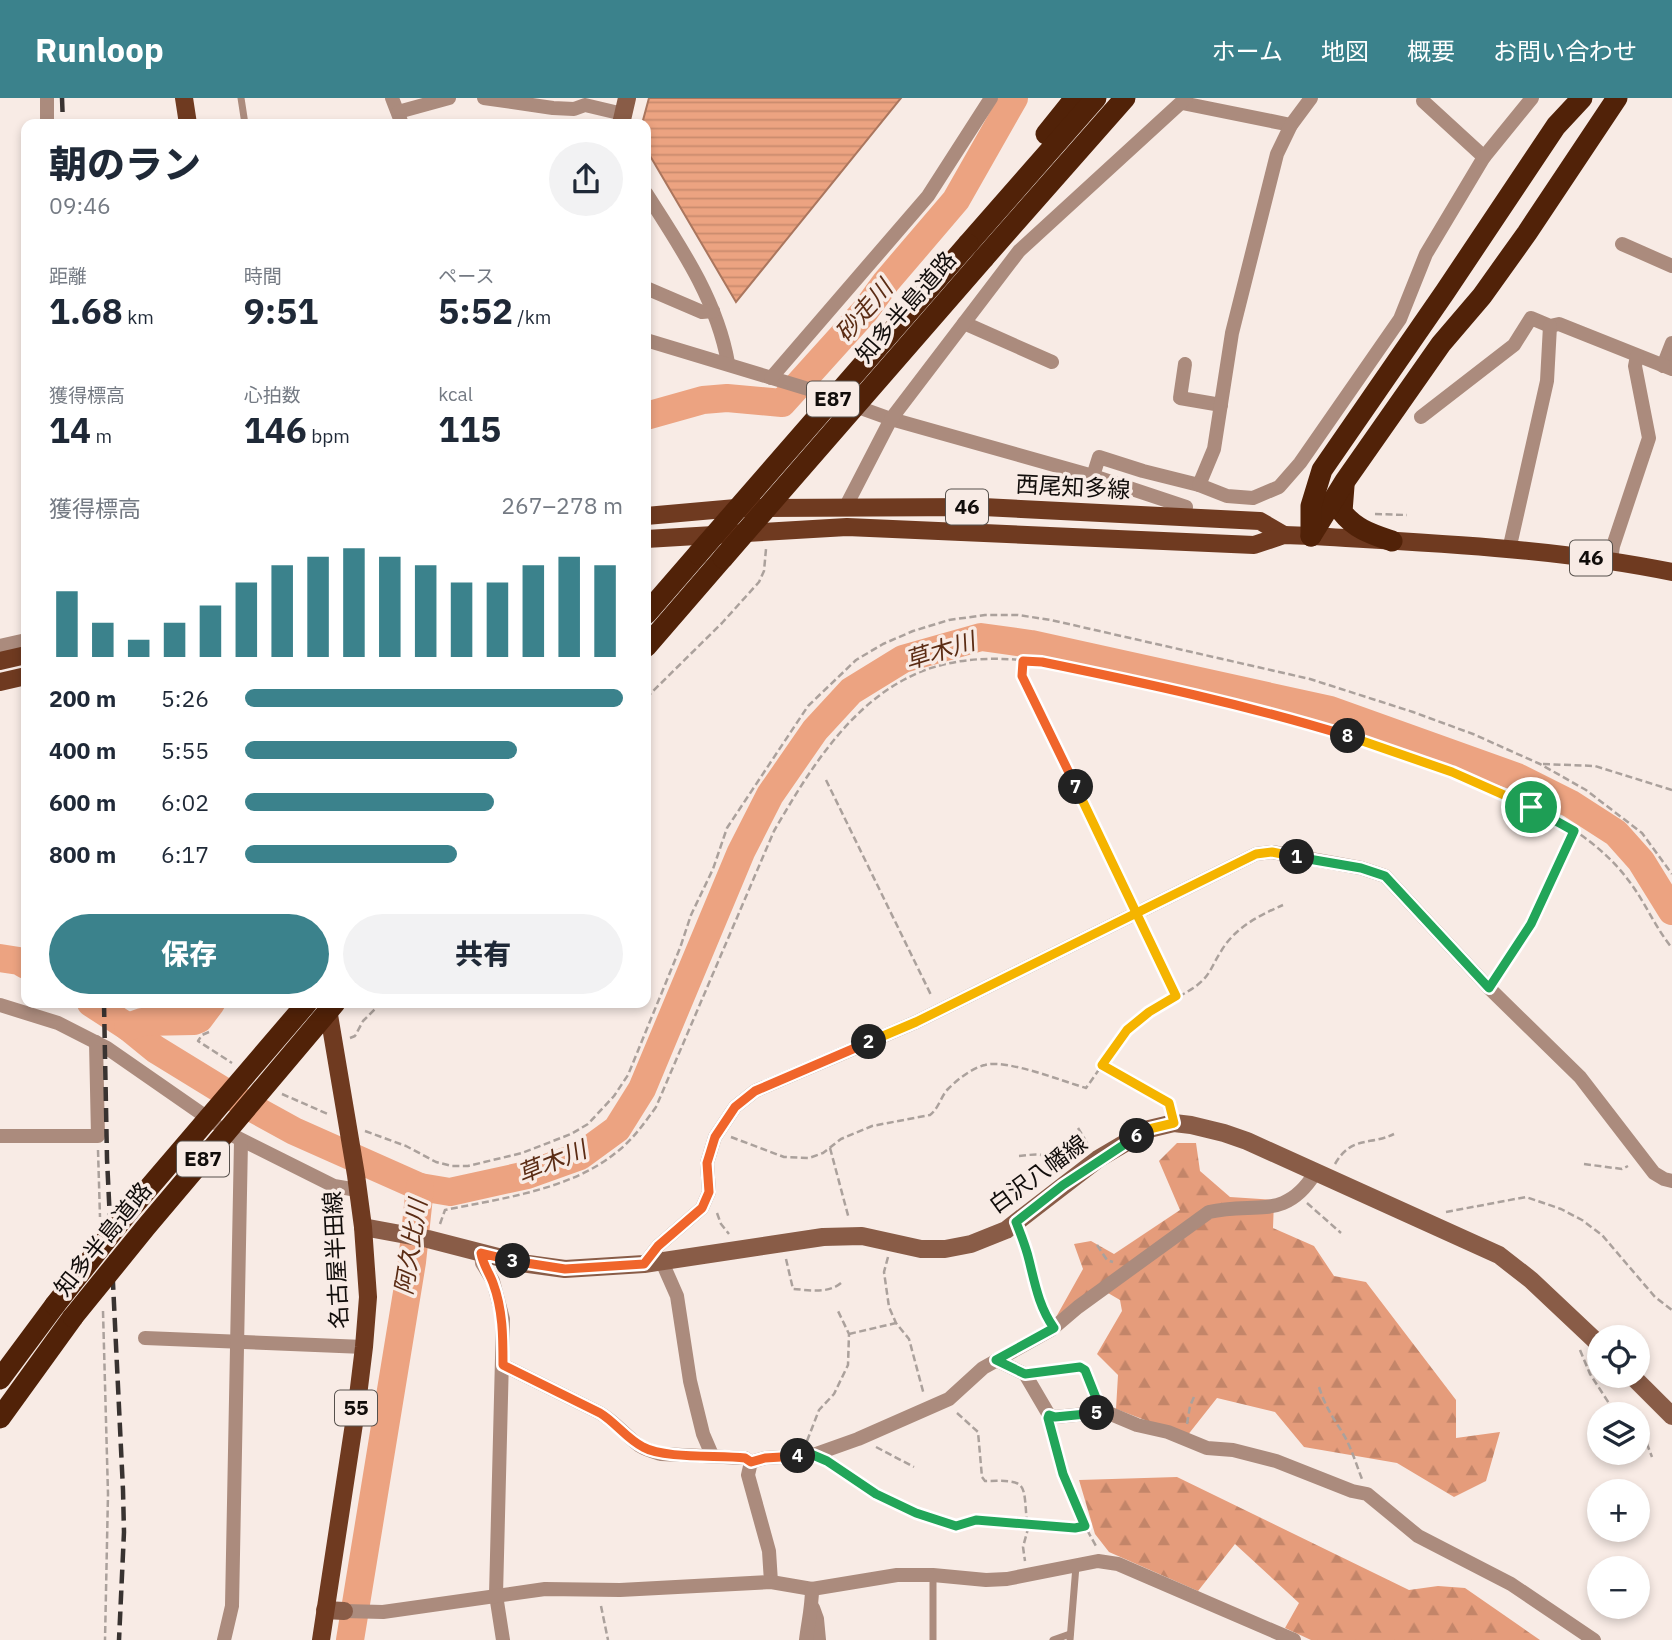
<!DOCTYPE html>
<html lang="ja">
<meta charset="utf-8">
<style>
body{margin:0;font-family:"IBM Plex Sans","Noto Sans JP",sans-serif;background:#f2f2f3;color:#1f2937;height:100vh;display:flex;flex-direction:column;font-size:26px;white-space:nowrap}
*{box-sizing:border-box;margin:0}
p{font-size:23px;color:#747a83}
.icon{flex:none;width:38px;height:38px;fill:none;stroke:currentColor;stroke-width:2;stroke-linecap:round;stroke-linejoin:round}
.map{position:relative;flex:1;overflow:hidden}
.panel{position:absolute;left:21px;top:21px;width:630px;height:889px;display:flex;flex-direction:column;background:#fff;border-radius:14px;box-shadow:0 4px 10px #0003}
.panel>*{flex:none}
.controls{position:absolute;left:1587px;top:1227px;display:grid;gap:14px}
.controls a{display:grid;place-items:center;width:63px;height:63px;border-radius:50%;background:#fff;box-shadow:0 4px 10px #0003;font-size:35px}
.pin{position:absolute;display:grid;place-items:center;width:60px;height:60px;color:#fff;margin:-30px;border:4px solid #fff;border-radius:50%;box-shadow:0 2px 7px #0007}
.km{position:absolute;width:35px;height:35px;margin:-18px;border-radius:50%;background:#222;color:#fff;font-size:19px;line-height:35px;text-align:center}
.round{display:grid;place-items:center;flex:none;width:74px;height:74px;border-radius:37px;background:#f2f2f3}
.head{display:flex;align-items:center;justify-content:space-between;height:119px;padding:0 28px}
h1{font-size:38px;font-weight:800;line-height:52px}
.stats{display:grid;grid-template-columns:repeat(3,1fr);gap:10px;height:119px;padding:7px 28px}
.stats div{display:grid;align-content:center}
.stats b{font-size:35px;font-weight:800}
.stats small{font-size:19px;font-weight:400}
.stats p{font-size:19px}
.chart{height:196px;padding:14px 28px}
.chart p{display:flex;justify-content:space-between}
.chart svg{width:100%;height:126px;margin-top:7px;stroke:#3b828c;stroke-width:6}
.primary-button{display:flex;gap:14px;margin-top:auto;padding:14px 28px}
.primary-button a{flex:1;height:80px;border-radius:42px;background:#3b828c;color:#fff;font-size:28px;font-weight:800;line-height:80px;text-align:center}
.primary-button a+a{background:#f2f2f3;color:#1f2937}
ul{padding:0 28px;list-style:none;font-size:23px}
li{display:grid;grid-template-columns:112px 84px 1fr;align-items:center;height:52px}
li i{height:18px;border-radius:9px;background:#3b828c}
header{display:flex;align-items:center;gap:42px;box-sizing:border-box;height:98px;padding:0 35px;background:#3b828c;color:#fff}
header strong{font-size:33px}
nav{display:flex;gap:38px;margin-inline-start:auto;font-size:24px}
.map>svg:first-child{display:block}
.forest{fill:url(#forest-firs)}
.water{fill:url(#water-rules);stroke:#aa765e;stroke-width:2}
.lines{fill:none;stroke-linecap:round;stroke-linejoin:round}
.river{stroke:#eca381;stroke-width:28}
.path{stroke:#aba19c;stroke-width:2.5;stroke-dasharray:7 3.5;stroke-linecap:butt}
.lane{stroke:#ab8b7d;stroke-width:7}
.street{stroke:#ab8b7d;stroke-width:14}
.secondary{stroke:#895c47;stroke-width:18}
.primary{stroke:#6f3a20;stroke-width:18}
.highway{stroke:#512208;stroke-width:21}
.rail{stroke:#393331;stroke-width:4.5;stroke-dasharray:14 7;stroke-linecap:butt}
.highway-bridge{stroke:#512208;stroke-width:21}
.split-1-casing{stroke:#fff;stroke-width:14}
.split-2-casing{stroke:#fff;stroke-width:14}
.split-3-casing{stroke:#fff;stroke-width:14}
.split-4-casing{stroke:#fff;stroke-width:14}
.split-5-casing{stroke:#fff;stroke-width:14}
.split-6-casing{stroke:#fff;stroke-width:14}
.split-7-casing{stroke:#fff;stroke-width:14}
.split-8-casing{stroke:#fff;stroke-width:14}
.split-9-casing{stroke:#fff;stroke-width:14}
.split-1{stroke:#22a559;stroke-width:9}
.split-2{stroke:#f5b400;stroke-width:9}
.split-3{stroke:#f0652b;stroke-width:9}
.split-4{stroke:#f0652b;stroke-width:9}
.split-5{stroke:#22a559;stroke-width:9}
.split-6{stroke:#22a559;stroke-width:9}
.split-7{stroke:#f5b400;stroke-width:9}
.split-8{stroke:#f0652b;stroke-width:9}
.split-9{stroke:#f5b400;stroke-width:9}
.labels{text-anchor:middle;stroke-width:7;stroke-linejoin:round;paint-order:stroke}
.shield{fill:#f8ebe5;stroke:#56504c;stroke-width:2}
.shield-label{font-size:21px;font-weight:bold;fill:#110d0b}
.street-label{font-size:23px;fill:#110d0b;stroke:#f8ebe5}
.water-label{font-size:24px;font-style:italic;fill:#5b2c14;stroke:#f8ebe5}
</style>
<header>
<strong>Runloop</strong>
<nav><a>ホーム</a><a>地図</a><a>概要</a><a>お問い合わせ</a></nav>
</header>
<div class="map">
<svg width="1672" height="1542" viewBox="0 0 1672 1542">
<defs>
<pattern id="forest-firs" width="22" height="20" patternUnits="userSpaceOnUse" patternTransform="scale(1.75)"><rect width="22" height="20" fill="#e59c7b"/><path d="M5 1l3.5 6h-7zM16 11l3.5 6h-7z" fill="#c38569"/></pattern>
<pattern id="water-rules" width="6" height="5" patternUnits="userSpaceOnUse" patternTransform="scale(1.75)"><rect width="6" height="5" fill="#eca381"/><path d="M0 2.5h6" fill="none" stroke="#c98b6e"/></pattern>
</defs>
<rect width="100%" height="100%" fill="#f8ebe5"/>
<g class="forest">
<path d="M1177,1045H1196L1200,1073L1230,1099L1274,1102L1273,1130L1314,1148L1334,1178L1366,1184L1456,1302V1340L1500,1334L1486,1383L1454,1399L1397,1365L1304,1349L1275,1314L1217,1300L1187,1338L1116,1311L1118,1277L1097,1256L1122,1213L1120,1202L1096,1188L1055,1221L1083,1171L1074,1146L1091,1143L1114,1156L1180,1112L1159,1063Z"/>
<path d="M1177,1379L1409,1492L1438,1488L1465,1490L1540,1542H1311L1285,1530L1299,1505L1235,1446L1198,1493L1109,1454L1095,1436L1079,1382Z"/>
</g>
<path class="water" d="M649,0H901L736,204L646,51V26H642Z"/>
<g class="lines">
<g class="river">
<path d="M646,318L703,302L727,300L782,305L865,213L886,184L956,102L1014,0"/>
<path d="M0,860L19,863L26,867"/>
<path d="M91,905L128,929L155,951L243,1005L294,1033L420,1089L450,1094L527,1077L580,1058L617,1031L642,991L741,754L770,697L815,632L851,593L903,561L981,539L1031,546L1330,612L1517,679L1571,706L1616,735L1641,763L1672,813"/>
<path d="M128,929L142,924L194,923L199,921L211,905"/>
<path d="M350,1542L412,1164L420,1089"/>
</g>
<g class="path">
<path d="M1375,416L1407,417"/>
<path d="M1023,563L1022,578L1130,801"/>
<path d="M646,600L722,525L759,484L764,473L766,451"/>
<path d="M1543,666L1595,668L1672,692"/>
<path d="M826,682L932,899"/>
<path d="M1143,829L1176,898"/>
<path d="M1497,878L1531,826L1574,733"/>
<path d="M209,934L202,937L198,943L232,965"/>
<path d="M350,940L355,938L363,923L381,905"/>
<path d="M1102,967L1154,994L1171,1008"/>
<path d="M282,996L330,1017"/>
<path d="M1078,1030L1089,1048"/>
<path d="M365,1033L406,1048L436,1064L452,1068H468L522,1055L571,1036L588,1026L614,998L628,977L680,850L691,817L713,771L727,730L808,608L856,562L883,546L913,533L949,522L985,517H1018L1051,522L1310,581L1413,614L1473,636L1540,666L1586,692L1642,735L1672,776"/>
<path d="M731,1039L784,1059L809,1060L823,1055L841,1041L872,1028L930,1017C939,1010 941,998 948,991C958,981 972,970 985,967C1007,961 1062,983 1086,990C1105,964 1121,935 1148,916C1165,903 1188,897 1203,882C1211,874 1214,864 1220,855C1234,830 1258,818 1283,807"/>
<path d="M830,1050L849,1121"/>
<path d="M98,1052L100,1119"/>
<path d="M1019,1058C1039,1056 1047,1053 1057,1072"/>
<path d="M1335,1066C1352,1037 1369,1048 1394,1036"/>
<path d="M1584,1066L1622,1071L1628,1068"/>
<path d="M1307,1105L1341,1135"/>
<path d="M1446,1114L1526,1099L1561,1111L1582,1122L1602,1137L1655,1199L1672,1212"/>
<path d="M717,1115L721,1126L729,1136"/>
<path d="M440,1126L445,1112C499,1101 568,1092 613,1057C631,1044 643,1027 656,1009L774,733C811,669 855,597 928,571C952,563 977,560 1002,561C1053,562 1104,577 1153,588C1268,614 1381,643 1489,691C1514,702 1542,712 1566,727C1590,742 1612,760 1629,783C1645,804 1655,829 1672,850"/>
<path d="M1022,1141L1034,1187L1045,1218"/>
<path d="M1097,1147L1107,1162L1113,1164"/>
<path d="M888,1159L884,1174L889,1209L896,1225L909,1241L924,1297"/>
<path d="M786,1161L793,1191C809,1192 828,1196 841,1185"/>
<path d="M103,1213L108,1396L105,1542"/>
<path d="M849,1236L896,1225"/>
<path d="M1580,1252L1590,1276L1616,1316"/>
<path d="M1040,1274L1080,1269L1085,1272L1097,1301"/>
<path d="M1319,1289C1326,1310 1331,1316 1342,1334C1351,1348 1356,1366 1362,1381"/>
<path d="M957,1315L978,1334L982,1379L985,1383C1029,1382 1023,1384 1027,1425L1029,1427L1023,1449L1025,1463"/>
<path d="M1187,1326L1190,1308L1194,1299"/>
<path d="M1051,1334C1057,1348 1059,1362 1064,1377C1071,1402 1083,1425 1096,1448"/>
<path d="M1638,1339L1647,1346L1652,1359"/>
<path d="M807,1343L819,1312L834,1296L848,1267L849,1236L838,1213"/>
<path d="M876,1349L914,1369"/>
<path d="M832,1367L876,1396L916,1415L955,1428L976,1422L1075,1430L1085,1428"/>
<path d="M601,1508L608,1542"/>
</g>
<g class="lane">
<path d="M241,0L245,26"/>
<path d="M933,1542V1477"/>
<path d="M1053,1542L1070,1536"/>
<path d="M1070,1542L1076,1468"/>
</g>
<g class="street">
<path d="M47,0V26"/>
<path d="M392,0L402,26"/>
<path d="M484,0L553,10L574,11L585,7L623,16"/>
<path d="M1423,3L1484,59"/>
<path d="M1182,5L1291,27"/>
<path d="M398,14L449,0"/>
<path d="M646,95C680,148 717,202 728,265"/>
<path d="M1622,146L1672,168"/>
<path d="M646,190L702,214L713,213"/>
<path d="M964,225L1052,264"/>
<path d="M646,242L805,290L891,321L1093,378L1186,409"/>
<path d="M1185,266L1180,300L1221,307"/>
<path d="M1663,268L1672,245"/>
<path d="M771,280L928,98L991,0"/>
<path d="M1421,319L1514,247L1531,220L1550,228L1559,226L1672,271"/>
<path d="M1093,378L1099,359L1143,373L1199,387L1214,351L1232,235L1277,56L1291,27L1311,0"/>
<path d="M1199,387L1227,398L1253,400L1279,389L1300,365L1400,221L1426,156L1484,59L1532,0"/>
<path d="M845,410L891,321L1019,153L1186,0"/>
<path d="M1509,452L1547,283L1550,228"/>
<path d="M1611,462L1613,448L1649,340L1635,268L1637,258"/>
<path d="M0,548L26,542"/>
<path d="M0,907L58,925L107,950L215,1025"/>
<path d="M0,1038H98L96,944"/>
<path d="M234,1038L334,1088L357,1092"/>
<path d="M481,1155L482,1165L493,1183L503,1221L496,1497L503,1542"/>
<path d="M662,1164L677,1198L690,1283L703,1336L712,1357"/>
<path d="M644,1166L658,1148L702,1110L709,1094L707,1065L715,1039L735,1009L755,993L916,924L1256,756L1272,754L1361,770L1385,778L1489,890L1580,979L1654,1075L1664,1081L1672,1083"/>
<path d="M145,1240L364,1249"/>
<path d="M996,1262L1025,1276L1049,1317L1055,1319L1106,1314L1137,1327L1168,1334L1207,1350L1233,1352L1276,1363L1352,1393L1367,1396L1418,1438L1511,1486L1594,1542"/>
<path d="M503,1267L600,1315C615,1324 626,1338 640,1348C646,1352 654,1354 661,1356L745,1360L751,1364"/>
<path d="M771,1484L769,1453L748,1377L751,1364L765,1360L813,1357L858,1341L949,1301L983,1270L1051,1232L1078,1209L1209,1114C1254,1103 1285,1124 1315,1075"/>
<path d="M813,1510L817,1521L819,1542"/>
<path d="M344,1513L383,1514L545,1491L620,1492L771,1484L812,1491L897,1477H933L986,1482L1007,1481L1098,1463L1118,1466L1294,1542"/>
<path d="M224,1542L232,1508L241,1043"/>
<path d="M806,1542C808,1525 812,1509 812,1491"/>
</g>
<g class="secondary">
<path d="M621,26L627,0"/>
<path d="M363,1129L428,1141L521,1165L565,1171L644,1166L823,1139L862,1138L921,1151H945L971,1146L1006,1132L1098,1061L1149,1031L1174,1025L1191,1027L1224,1035L1247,1043L1499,1157L1531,1182L1600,1247"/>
<path d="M1632,1278L1672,1318"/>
<path d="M325,1512L344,1513"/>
</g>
<g class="primary">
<path d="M184,0L188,26"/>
<path d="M646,418L736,410L983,409L1260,423L1284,437"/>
<path d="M646,441L847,429L1254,447L1284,437L1311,438C1432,445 1554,450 1672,474"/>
<path d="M0,563L26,557"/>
<path d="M0,584L26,578"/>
<path d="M321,1542L357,1306L364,1249L368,1199L363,1129L356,1077L327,905"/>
</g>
<g class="highway">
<path d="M1046,36L1075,0"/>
<path d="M968,146L1096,0"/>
<path d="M984,160L1125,0"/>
<path d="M1344,388L1342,414C1355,431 1372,436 1392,443"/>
<path d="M1311,438L1345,383L1441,246L1482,198L1527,135L1617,0"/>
<path d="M1311,438V408L1322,372L1445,194L1556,28L1582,0"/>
<path d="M646,516L698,456"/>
<path d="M646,549L723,460"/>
<path d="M0,1281L55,1207"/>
<path d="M0,1320L73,1219"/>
</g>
<g class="rail">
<path d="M62,0L63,26"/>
<path d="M104,905L107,1061L123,1392L124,1434L119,1542"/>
</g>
<g class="highway-bridge">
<path d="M698,456L968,146"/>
<path d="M723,460L984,160"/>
<path d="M55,1207L129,1113L307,905"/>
<path d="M73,1219L146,1129L335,905"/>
</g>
</g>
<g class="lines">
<defs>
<path id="split-1" d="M1297,759L1361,770L1385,778L1489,890L1531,826L1574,733L1531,709"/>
<path id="split-2" d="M869,944L916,924L1256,756L1272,754L1297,759"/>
<path id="split-3" d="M513,1163L565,1171L644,1166L658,1148L702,1110L709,1094L707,1065L715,1039L735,1009L755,993L869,944"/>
<path id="split-4" d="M513,1163L481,1155C483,1167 489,1174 493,1185C503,1212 503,1239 503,1267L600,1315C615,1324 627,1341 643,1349C664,1361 718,1357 745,1360L751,1364L765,1360L798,1358"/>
<path id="split-5" d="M798,1358L813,1357L827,1363L876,1396L916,1415L956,1428L976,1422L1075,1430L1085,1428L1063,1376L1048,1320L1049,1317L1055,1319L1097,1315"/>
<path id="split-6" d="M1097,1315L1100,1314V1310L1085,1272L1080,1269L1025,1276L996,1262L1054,1230C1039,1209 1035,1186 1029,1162C1026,1149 1021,1137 1016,1124L1063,1087L1137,1038"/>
<path id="split-7" d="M1076,689L1176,898L1149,914L1127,932L1102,967L1169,1005L1174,1025L1149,1031L1137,1038"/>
<path id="split-8" d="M1076,689L1022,578L1023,563L1042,564C1145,585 1247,607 1348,638"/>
<path id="split-9" d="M1348,638L1452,674L1531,709"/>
</defs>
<use href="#split-1" class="split-1-casing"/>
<use href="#split-2" class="split-2-casing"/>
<use href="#split-3" class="split-3-casing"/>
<use href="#split-4" class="split-4-casing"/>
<use href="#split-5" class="split-5-casing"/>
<use href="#split-6" class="split-6-casing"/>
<use href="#split-7" class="split-7-casing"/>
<use href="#split-8" class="split-8-casing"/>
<use href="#split-9" class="split-9-casing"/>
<use href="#split-1" class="split-1"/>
<use href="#split-2" class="split-2"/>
<use href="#split-3" class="split-3"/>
<use href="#split-4" class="split-4"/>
<use href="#split-5" class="split-5"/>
<use href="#split-6" class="split-6"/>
<use href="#split-7" class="split-7"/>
<use href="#split-8" class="split-8"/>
<use href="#split-9" class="split-9"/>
</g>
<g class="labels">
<g class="shield">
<rect x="807" y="283.5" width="52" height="35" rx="5"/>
<rect x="946" y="391.5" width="42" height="35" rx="5"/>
<rect x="1570" y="442.5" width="42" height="35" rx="5"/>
<rect x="177" y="1043.5" width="52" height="35" rx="5"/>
<rect x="335" y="1292.5" width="42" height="35" rx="5"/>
</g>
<g class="shield-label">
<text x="833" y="308">E87</text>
<text x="967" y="416">46</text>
<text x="1591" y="467">46</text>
<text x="203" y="1068">E87</text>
<text x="356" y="1317">55</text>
</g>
<g class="street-label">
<text transform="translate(906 209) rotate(-49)" y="8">知多半島道路</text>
<text transform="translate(1073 389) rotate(3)" y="8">西尾知多線</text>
<text transform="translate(1038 1076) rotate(-36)" y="8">白沢八幡線</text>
<text transform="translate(103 1141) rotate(-51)" y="8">知多半島道路</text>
<text transform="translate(336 1162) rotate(-93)" y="8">名古屋半田線</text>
</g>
<g class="water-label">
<text transform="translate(864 213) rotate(-49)" y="8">砂走川</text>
<text transform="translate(940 553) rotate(-17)" y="8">草木川</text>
<text transform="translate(552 1064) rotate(-22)" y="8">草木川</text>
<text transform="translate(411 1149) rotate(-81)" y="8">阿久比川</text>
</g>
</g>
</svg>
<div class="controls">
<a><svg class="icon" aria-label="locate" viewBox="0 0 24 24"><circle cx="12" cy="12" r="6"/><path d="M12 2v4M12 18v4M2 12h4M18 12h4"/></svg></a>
<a><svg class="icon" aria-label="layers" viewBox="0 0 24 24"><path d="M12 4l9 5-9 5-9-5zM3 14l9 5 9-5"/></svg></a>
<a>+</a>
<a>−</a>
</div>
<div class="pin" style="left:1531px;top:709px;background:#1e9e55"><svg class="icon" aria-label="arrive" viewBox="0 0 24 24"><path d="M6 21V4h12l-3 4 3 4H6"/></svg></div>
<b class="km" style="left:1297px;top:759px">1</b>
<b class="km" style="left:869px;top:944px">2</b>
<b class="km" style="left:513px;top:1163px">3</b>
<b class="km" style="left:798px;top:1358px">4</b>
<b class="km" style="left:1097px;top:1315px">5</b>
<b class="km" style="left:1137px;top:1038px">6</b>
<b class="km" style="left:1076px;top:689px">7</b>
<b class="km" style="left:1348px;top:638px">8</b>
<section class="panel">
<div class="head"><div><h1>朝のラン</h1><p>09:46</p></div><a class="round"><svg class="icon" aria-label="share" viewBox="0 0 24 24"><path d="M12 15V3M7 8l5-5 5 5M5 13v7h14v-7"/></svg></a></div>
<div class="stats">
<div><p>距離</p><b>1.68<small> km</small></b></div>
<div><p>時間</p><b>9:51</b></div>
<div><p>ペース</p><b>5:52<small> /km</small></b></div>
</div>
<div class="stats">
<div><p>獲得標高</p><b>14<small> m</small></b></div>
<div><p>心拍数</p><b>146<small> bpm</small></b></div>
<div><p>kcal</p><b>115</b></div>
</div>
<div class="chart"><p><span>獲得標高</span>267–278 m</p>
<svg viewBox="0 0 160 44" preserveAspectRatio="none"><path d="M5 44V21M15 44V32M25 44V38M35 44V32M45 44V26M55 44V18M65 44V12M75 44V9M85 44V6M95 44V9M105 44V12M115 44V18M125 44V18M135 44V12M145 44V9M155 44V12"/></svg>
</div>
<ul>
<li><b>200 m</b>5:26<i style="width:100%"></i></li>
<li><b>400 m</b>5:55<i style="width:72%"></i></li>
<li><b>600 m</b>6:02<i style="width:66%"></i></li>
<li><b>800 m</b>6:17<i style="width:56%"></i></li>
</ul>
<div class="primary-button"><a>保存</a><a>共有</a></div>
</section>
</div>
